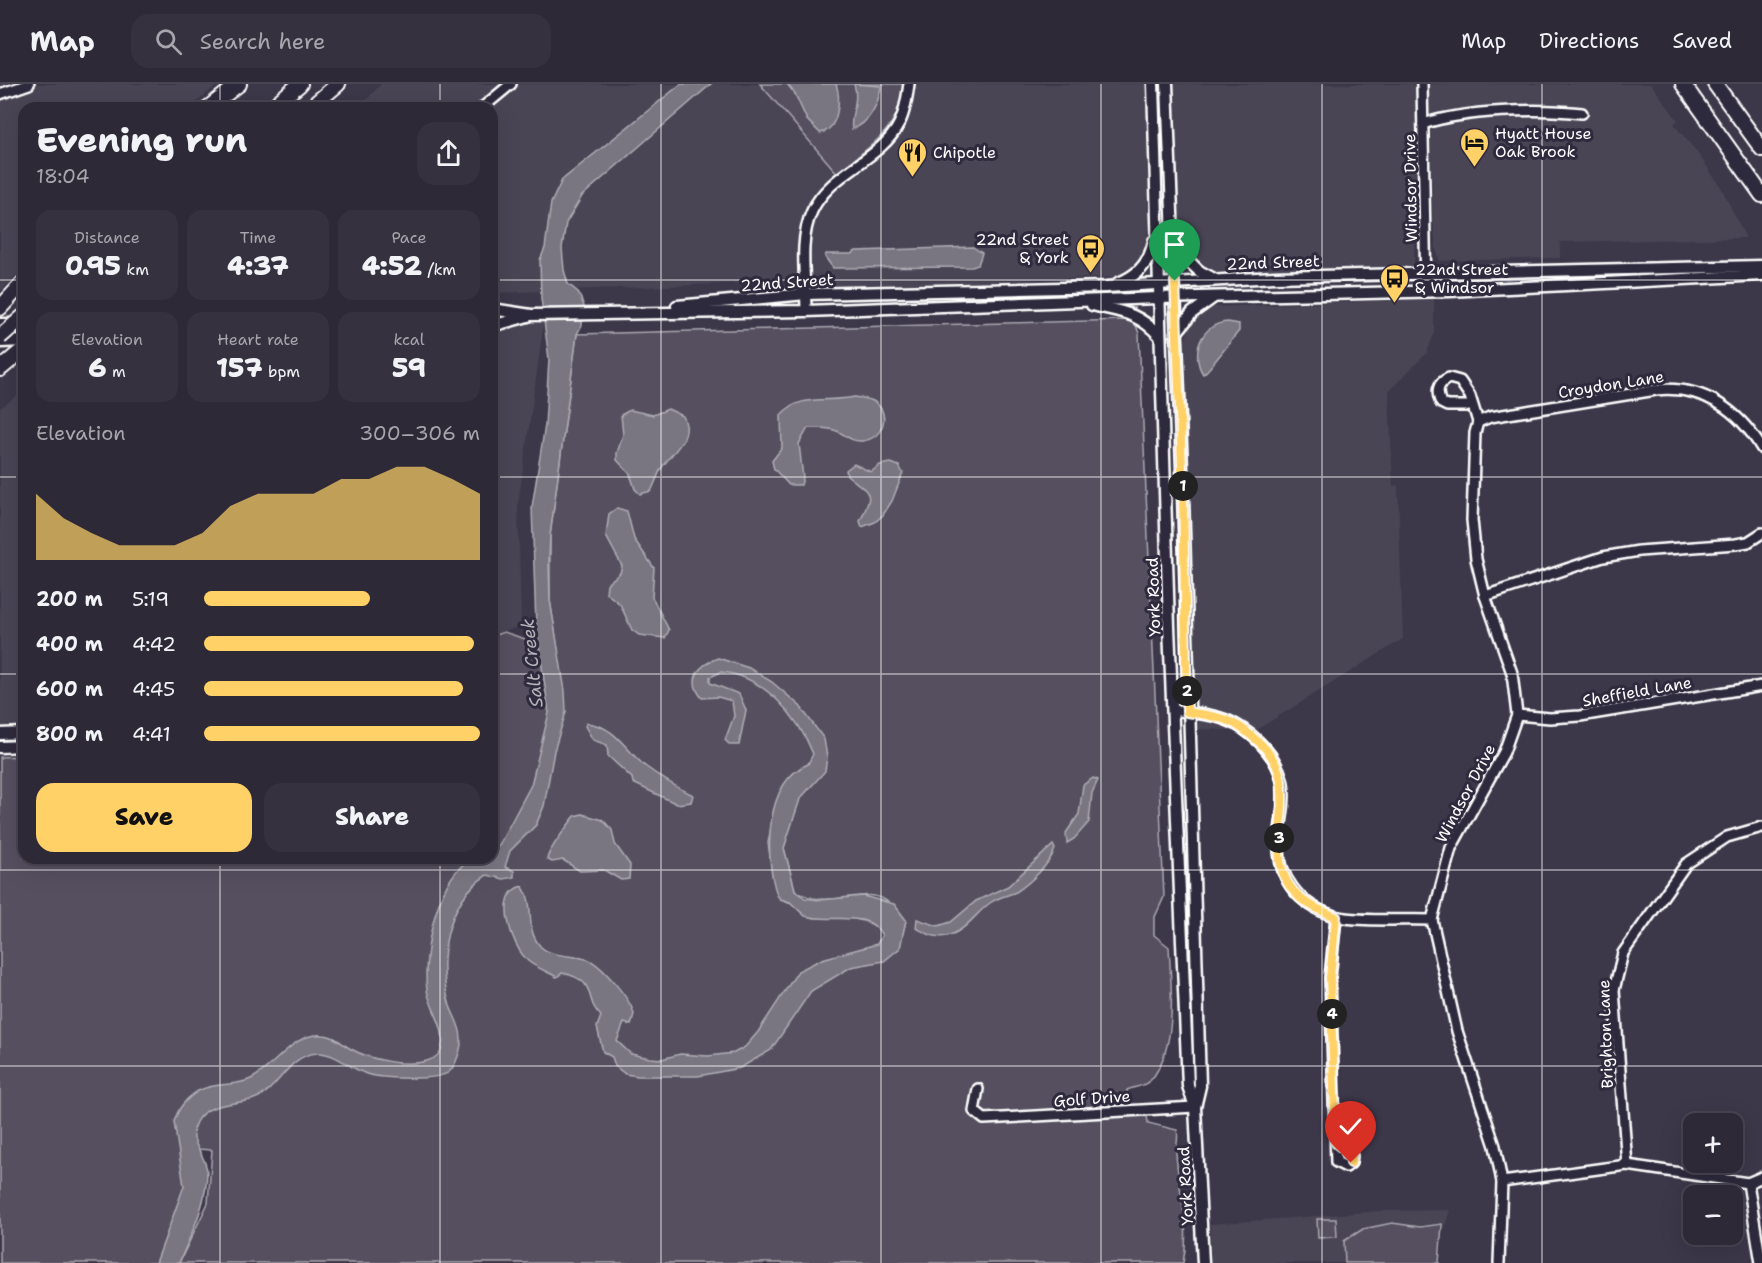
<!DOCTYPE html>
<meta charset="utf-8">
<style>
body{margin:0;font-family:"Shantell Sans",sans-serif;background:#35313f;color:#f1f3f6;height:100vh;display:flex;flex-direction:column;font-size:22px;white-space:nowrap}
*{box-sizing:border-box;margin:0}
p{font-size:20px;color:#a7a6ad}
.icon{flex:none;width:33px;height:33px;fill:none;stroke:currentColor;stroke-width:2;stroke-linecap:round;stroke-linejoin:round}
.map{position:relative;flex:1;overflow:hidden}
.sheet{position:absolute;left:18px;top:18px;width:480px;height:762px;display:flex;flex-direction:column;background:#2d2937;border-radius:18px;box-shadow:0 6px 24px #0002,0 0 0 2px #484552}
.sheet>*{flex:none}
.fabs{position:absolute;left:1683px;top:1029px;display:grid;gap:12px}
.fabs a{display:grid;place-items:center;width:60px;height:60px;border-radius:12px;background:#2d2937;box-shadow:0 6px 24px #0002,0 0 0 2px #484552;font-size:30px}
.pin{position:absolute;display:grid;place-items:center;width:51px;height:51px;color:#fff;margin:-62px -26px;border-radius:50% 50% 50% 0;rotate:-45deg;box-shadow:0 0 6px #0007}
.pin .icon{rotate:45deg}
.km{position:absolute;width:30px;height:30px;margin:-15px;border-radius:50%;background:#222;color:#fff;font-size:16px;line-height:30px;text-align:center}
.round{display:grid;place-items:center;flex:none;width:63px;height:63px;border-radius:18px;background:#35313f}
.headline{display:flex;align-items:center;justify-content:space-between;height:102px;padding:0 18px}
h1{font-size:33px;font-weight:800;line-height:45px}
.metrics{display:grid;grid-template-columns:repeat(3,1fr);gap:9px;height:102px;padding:6px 18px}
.metrics div{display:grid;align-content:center;border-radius:15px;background:#35313f;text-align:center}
.metrics b{font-size:26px;font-weight:800}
.metrics small{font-size:16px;font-weight:400}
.metrics p{font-size:16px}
.chart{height:168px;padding:12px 18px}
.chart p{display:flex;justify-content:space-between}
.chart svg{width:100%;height:108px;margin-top:6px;fill:#ffd166;opacity:.7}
.cta{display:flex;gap:12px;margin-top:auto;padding:12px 18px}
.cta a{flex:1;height:69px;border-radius:18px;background:#ffd166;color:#111;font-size:24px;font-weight:800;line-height:69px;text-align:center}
.cta a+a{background:#35313f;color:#f1f3f6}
ul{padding:0 18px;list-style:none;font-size:20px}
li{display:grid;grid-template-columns:96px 72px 1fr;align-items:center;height:45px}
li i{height:15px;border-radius:8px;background:#ffd166}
header{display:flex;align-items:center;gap:36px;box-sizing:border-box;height:84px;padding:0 30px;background:#2d2937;border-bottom:2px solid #484552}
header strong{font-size:28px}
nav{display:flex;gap:33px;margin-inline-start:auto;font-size:21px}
.search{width:420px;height:54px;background:#35313f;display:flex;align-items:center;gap:15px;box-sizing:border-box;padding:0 21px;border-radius:18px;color:#a7a6ad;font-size:22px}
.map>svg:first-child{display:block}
.built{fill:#494455}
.green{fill:#555060;stroke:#aaa8b0;stroke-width:1.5;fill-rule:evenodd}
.water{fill:#797682;stroke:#afadb4;stroke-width:1.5}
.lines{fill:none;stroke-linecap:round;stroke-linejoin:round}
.minor-casing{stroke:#fff;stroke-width:14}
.major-casing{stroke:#fff;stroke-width:15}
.highway-casing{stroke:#fff;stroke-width:18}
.minor{stroke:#2f2a3d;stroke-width:9}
.major{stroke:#2f2a3d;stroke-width:10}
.highway{stroke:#2f2a3d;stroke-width:14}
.highway-bridge-casing{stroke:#fff;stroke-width:18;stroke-linecap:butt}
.highway-bridge{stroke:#2f2a3d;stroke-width:14}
.route-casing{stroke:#fff;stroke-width:12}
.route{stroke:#ffd166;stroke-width:8}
.grid{fill:none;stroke:#fff;stroke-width:1.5;stroke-opacity:0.55}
.labels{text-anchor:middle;stroke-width:6;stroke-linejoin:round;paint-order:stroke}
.poi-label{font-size:16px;fill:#fff;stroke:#2f2a3d;text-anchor:start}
.street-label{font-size:16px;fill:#fff;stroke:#2f2a3d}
.water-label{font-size:18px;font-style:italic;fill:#b5b4ba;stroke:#2f2a3d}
</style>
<header>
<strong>Map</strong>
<div class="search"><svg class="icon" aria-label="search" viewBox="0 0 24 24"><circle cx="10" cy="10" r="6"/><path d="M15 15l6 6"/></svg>Search here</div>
<nav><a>Map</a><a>Directions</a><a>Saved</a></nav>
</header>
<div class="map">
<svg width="1762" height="1179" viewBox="0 0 1762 1179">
<rect width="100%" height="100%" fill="#3c3749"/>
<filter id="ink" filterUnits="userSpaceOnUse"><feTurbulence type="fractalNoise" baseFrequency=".0167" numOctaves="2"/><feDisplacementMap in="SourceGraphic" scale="12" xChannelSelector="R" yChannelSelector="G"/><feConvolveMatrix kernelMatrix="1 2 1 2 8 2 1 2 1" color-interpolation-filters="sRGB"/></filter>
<g filter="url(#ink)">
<g class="built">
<path d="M0,0H219L189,24H24V184L0,208Z"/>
<path d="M381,0H761L837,89L815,112L805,130L799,159L798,197L492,209V24H359Z"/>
<path d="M913,0H1146L1149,166L1136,187L1119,193L833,203L821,201L811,189L809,166L810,145L819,122L827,109L881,67L909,23Z"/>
<path d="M1172,0H1417L1414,183L1213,188L1200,183L1190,175L1181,159Z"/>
<path d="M1429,0H1651L1678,36L1674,40L1697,68L1721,103L1746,154L1560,158V174L1440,177L1436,166L1433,137Z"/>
<path d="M1434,215V250L1427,269L1389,307L1393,402L1398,401L1403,555L1255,647L1194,645L1186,407L1185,257L1191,236L1208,223Z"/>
<path d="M544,238L518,421L521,542L492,552V241Z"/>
<path d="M24,307V644L0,645V324Z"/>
<path d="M1450,1126L1439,1160V1179H1211L1210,1140L1380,1127Z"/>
</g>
<g class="green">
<path d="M760,0H904C902,44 868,64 837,89Z"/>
<path d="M1128,236L1136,241L1139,250L1164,813L1154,835V851L1169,863C1171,903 1178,957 1154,992C1147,1003 1136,1002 1127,1006L1126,1031L1147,1032L1148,1039L1177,1046C1179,1054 1176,1061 1176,1069C1178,1107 1191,1141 1183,1179H179L208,1119L212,1066L181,1064L189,1104L161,1179H0V673L24,672V774H492V552L504,548L558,566L550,516V452L577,250ZM773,733L791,741L784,764L795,806C826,828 862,802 885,816C893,821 899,830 906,836L901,856L867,838L785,817L773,792L768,759Z"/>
<path d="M1317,1135H1336L1337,1153L1318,1154Z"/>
<path d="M1392,1139L1420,1143L1442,1140L1439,1179H1345L1344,1157L1363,1145Z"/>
</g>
<g class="water">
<path d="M681,0H711L582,112L566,139L562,164L564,186L568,200L578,208L584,222L582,241L577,250L550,452L549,477L550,516L565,607L566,628L554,667L544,722L536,741L510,767L505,783L514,787V793L504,795L487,791C446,817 436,877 450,922C454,933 461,942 461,955C462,963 456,982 449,988C438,997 378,995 364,989C350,984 335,969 319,969C288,969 280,1006 254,1015C236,1021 206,1018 196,1038C186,1057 207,1071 207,1088C207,1120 191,1150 179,1179H156L184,1102L174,1038C178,1024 185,1015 198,1007C213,998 235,1003 251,995C275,983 293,948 323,951C334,951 342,960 351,965C371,976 404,983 427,977C434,975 441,970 442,962C446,942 430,925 427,906C422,871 437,789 474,774C479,773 487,774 492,774V765L499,761L531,701L549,629L536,543L532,423L545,341L549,275L541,214L540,176L545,164L551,119L562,96Z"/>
<path d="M836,0C841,14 839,46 820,49L807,36L795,10L787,0Z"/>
<path d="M854,0L881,2C879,18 870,40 852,45C849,31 860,17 854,0Z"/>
<path d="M973,163L982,169L978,181L972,183L833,184L825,173L826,170H851L856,167Z"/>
<path d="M1228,238L1239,240V247C1232,255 1208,288 1203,290C1190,270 1201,239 1228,238Z"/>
<path d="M854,313C860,314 867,314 873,317C892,328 884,355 862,357C851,358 846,351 837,347C828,343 818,344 808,344L799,360L803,394L801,401H789L774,385L772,377L782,364L781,331C799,309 829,319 854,313Z"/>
<path d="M668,325L683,332C695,354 671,368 661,385C657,392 655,400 651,407L640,410L635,405L630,390L617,376V369L623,351L621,331L630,326L653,331Z"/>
<path d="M891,379L899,382L903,389L892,417L883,431L875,438L862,443L860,437C876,406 869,410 847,391L846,386L854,380L871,388L880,381Z"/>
<path d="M617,424L627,427L634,455L654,484L652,513L669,546L665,554L639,551L632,546L620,520L606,509L607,500L620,489L622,482L606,452L609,430Z"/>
<path d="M718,574L749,584L772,598L800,622L824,655L827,673L825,687L800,715L784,764L795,806L805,814L820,816L863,812L894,820L906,836L900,864L884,877L851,883L811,907L771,966L740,984L698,992H638L625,990L615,982L612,973L603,968L597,943L601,932C582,914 600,897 562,889L557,893C549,888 536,884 528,877C512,863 493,809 522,802C537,822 523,844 541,863C552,873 572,871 586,875C600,878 631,916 634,930L631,941L624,939L617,957L631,970L650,974L662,975L680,970L708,972L734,969L745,963L758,948L798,887L822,875L877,860L882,851C867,824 829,840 805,832L790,818L780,815L777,811C764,773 764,698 808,680L813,670C798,632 764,592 721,588L710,593V599L739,610L746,626L739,661H730L725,656L734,632L732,617L718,613L702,614C687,596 698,581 718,574Z"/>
<path d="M587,639C617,643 624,665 645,682C661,694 676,703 693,711L691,718L677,720L633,699L632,694L608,672L607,661L593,656L585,642Z"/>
<path d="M1093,694L1098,696L1092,709L1089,738L1074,755L1067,759L1066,749L1079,730L1083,701Z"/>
<path d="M582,730L603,736L612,746L615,760L630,781L629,795L621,796L604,786L580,787L563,776L552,778L547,775C548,767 568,741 575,732Z"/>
<path d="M1053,761L1055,765C1050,780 1030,799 1016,808C1007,812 998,813 990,819C976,829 965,848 947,852C935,855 926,849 916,844L917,835L938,842L951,838L976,817L1008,802Z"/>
</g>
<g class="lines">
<defs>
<g id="minor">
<path d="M1422,0L1426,207"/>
<path d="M0,10L29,0"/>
<path d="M482,24L511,0"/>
<path d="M1423,40C1465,26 1538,24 1582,29"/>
<path d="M806,227C806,195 798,157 812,127C830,88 881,76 899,40C905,28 907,14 909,0"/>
<path d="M1473,322H1447L1441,319C1436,308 1437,299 1449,294L1460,297L1470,312L1478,338L1475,349L1472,436L1476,475L1485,512L1512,589L1517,631L1504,668L1451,764L1432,836L1457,947L1495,1062L1502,1098L1499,1179"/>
<path d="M1478,338L1490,333L1656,306C1703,301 1739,326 1762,365"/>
<path d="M1485,512L1603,473L1639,467L1736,460L1748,458L1762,449"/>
<path d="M1173,626C1193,629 1217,630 1235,640C1257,652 1278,674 1283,699C1286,717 1281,736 1279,754C1276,792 1299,822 1335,832C1355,838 1408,835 1432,836"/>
<path d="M1517,631L1550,634L1580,632L1762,602"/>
<path d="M978,1005L974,1027L984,1035L1195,1023"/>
<path d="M1336,1059L1352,1072L1351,1079L1346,1083L1336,1078L1330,894L1336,833"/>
<path d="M1627,1081L1614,906L1623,869L1686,780L1727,753L1762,743"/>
<path d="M1502,1098L1627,1081L1748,1099L1762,1093"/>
<path d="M1748,1099L1761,1179"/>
</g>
<g id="major">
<path d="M1153,0L1169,543L1188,1002L1195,1023L1203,1179"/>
<path d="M1167,0L1183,410L1200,1002L1195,1023"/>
<path d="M1173,162L1199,187L1214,195"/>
<path d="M1118,199C1138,192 1150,178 1154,157"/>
<path d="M1092,221C1122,228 1137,228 1160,252"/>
<path d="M677,222L806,210L1106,203L1274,193L1762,182"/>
<path d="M492,225L531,231L806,227L1158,214L1449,207L1762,191"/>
<path d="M0,240H18"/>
<path d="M492,242L528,232"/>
<path d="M1176,249L1192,229L1214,213"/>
<path d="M0,258L24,257"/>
<path d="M0,650L24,649"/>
<path d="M0,663L24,662"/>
</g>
<g id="highway">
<path d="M1683,0L1762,111"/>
<path d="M1715,0L1762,65"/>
<path d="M208,24L239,0"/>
<path d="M271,24L300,0"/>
<path d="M310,24L338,0"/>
<path d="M0,224L24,198"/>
<path d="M0,285L24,265"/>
</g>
</defs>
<use href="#minor" class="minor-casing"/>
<use href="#major" class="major-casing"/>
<use href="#highway" class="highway-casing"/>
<use href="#minor" class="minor"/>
<use href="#major" class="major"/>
<use href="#highway" class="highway"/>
<defs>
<path id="highway-bridge" d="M0,253L24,232"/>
</defs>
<use href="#highway-bridge" class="highway-bridge-casing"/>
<use href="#highway-bridge" class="highway-bridge"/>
</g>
</g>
<g class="lines" filter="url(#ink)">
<defs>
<path id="route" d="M1175,197L1183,410L1187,628C1199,630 1212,631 1223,635C1236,639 1244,646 1254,654C1316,702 1249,768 1300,814C1310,823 1324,827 1336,833L1330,894L1336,1059L1352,1072L1351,1079"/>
</defs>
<use href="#route" class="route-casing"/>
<use href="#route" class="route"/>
</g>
<path class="grid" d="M220,0V24M440,0V24M661,0V1179M881,0V1179M1101,0V1179M1322,0V1179M1542,0V1179M0,196H24M492,196H1762M0,393H24M492,393H1762M0,590H24M492,590H1762M220,774V1179M440,774V1179M0,786H1762M0,982H1762"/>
<defs>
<symbol id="hotel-pin" viewBox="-11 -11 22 30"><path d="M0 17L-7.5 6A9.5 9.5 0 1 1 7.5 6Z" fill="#ffd166" stroke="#2f2a3d"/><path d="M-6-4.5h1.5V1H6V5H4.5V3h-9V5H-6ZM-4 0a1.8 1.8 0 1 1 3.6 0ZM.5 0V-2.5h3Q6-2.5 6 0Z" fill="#111"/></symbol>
<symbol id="restaurant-pin" viewBox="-11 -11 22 30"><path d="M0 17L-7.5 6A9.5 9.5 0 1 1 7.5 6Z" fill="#ffd166" stroke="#2f2a3d"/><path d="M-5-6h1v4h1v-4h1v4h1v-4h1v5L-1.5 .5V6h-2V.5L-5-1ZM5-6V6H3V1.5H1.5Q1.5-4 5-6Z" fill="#111"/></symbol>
<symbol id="bus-pin" viewBox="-11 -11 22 30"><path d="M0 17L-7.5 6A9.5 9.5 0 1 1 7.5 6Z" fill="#ffd166" stroke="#2f2a3d"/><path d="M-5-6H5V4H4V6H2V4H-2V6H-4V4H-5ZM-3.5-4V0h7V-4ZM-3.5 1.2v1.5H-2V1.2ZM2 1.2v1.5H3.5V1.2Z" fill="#111"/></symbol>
</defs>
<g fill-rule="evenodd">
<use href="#hotel-pin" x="1458" y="42" width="33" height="45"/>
<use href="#restaurant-pin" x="896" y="52" width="33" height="45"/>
<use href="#bus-pin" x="1074" y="148" width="33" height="45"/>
<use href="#bus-pin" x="1378" y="178" width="33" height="45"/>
</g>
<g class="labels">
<g class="poi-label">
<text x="1495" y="55">Hyatt House<tspan x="1495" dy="18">Oak Brook</tspan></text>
<text x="933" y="74">Chipotle</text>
<text x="1069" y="161" text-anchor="end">22nd Street<tspan x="1069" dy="18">&amp; York</tspan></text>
<text x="1415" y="191">22nd Street<tspan x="1415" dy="18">&amp; Windsor</tspan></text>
</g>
<g class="street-label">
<text transform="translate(1410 104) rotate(-91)" y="6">Windsor Drive</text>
<text transform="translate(1273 178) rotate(-2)" y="6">22nd Street</text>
<text transform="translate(787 198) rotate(-4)" y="6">22nd Street</text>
<text transform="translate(1611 300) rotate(-9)" y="6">Croydon Lane</text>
<text transform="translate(1153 513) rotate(-92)" y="6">York Road</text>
<text transform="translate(1637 607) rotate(-10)" y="6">Sheffield Lane</text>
<text transform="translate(1465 709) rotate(-62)" y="6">Windsor Drive</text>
<text transform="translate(1605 950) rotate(-92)" y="6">Brighton Lane</text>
<text transform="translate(1092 1014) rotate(-4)" y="6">Golf Drive</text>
<text transform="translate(1185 1102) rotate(-93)" y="6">York Road</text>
</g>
<g class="water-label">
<text transform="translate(532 579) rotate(-96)" y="6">Salt Creek</text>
</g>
</g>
</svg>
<div class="fabs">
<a>+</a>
<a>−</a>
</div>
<div class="pin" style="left:1175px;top:197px;background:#1e9e55"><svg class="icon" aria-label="arrive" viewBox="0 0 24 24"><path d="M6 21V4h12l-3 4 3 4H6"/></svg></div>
<div class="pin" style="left:1351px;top:1079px;background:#d93025"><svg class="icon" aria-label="check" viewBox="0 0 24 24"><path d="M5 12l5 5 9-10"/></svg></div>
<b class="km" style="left:1183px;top:402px">1</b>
<b class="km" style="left:1187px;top:607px">2</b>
<b class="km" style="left:1279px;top:754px">3</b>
<b class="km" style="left:1332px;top:930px">4</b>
<section class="sheet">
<div class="headline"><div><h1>Evening run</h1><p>18:04</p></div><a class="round"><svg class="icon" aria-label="share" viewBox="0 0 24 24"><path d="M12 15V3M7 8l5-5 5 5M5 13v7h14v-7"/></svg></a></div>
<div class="metrics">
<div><p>Distance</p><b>0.95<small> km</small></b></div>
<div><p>Time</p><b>4:37</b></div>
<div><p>Pace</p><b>4:52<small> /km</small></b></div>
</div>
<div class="metrics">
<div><p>Elevation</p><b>6<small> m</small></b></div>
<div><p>Heart rate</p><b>157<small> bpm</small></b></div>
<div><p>kcal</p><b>59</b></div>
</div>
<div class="chart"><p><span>Elevation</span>300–306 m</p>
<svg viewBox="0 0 160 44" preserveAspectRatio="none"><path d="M0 44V17L10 27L20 33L30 38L40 38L50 38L60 33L70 22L80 17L90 17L100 17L110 11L120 11L130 6L140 6L150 11L160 17V44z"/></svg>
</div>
<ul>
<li><b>200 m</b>5:19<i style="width:60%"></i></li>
<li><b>400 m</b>4:42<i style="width:98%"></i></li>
<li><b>600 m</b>4:45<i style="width:94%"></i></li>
<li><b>800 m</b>4:41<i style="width:100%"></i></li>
</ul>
<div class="cta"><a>Save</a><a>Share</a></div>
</section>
</div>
